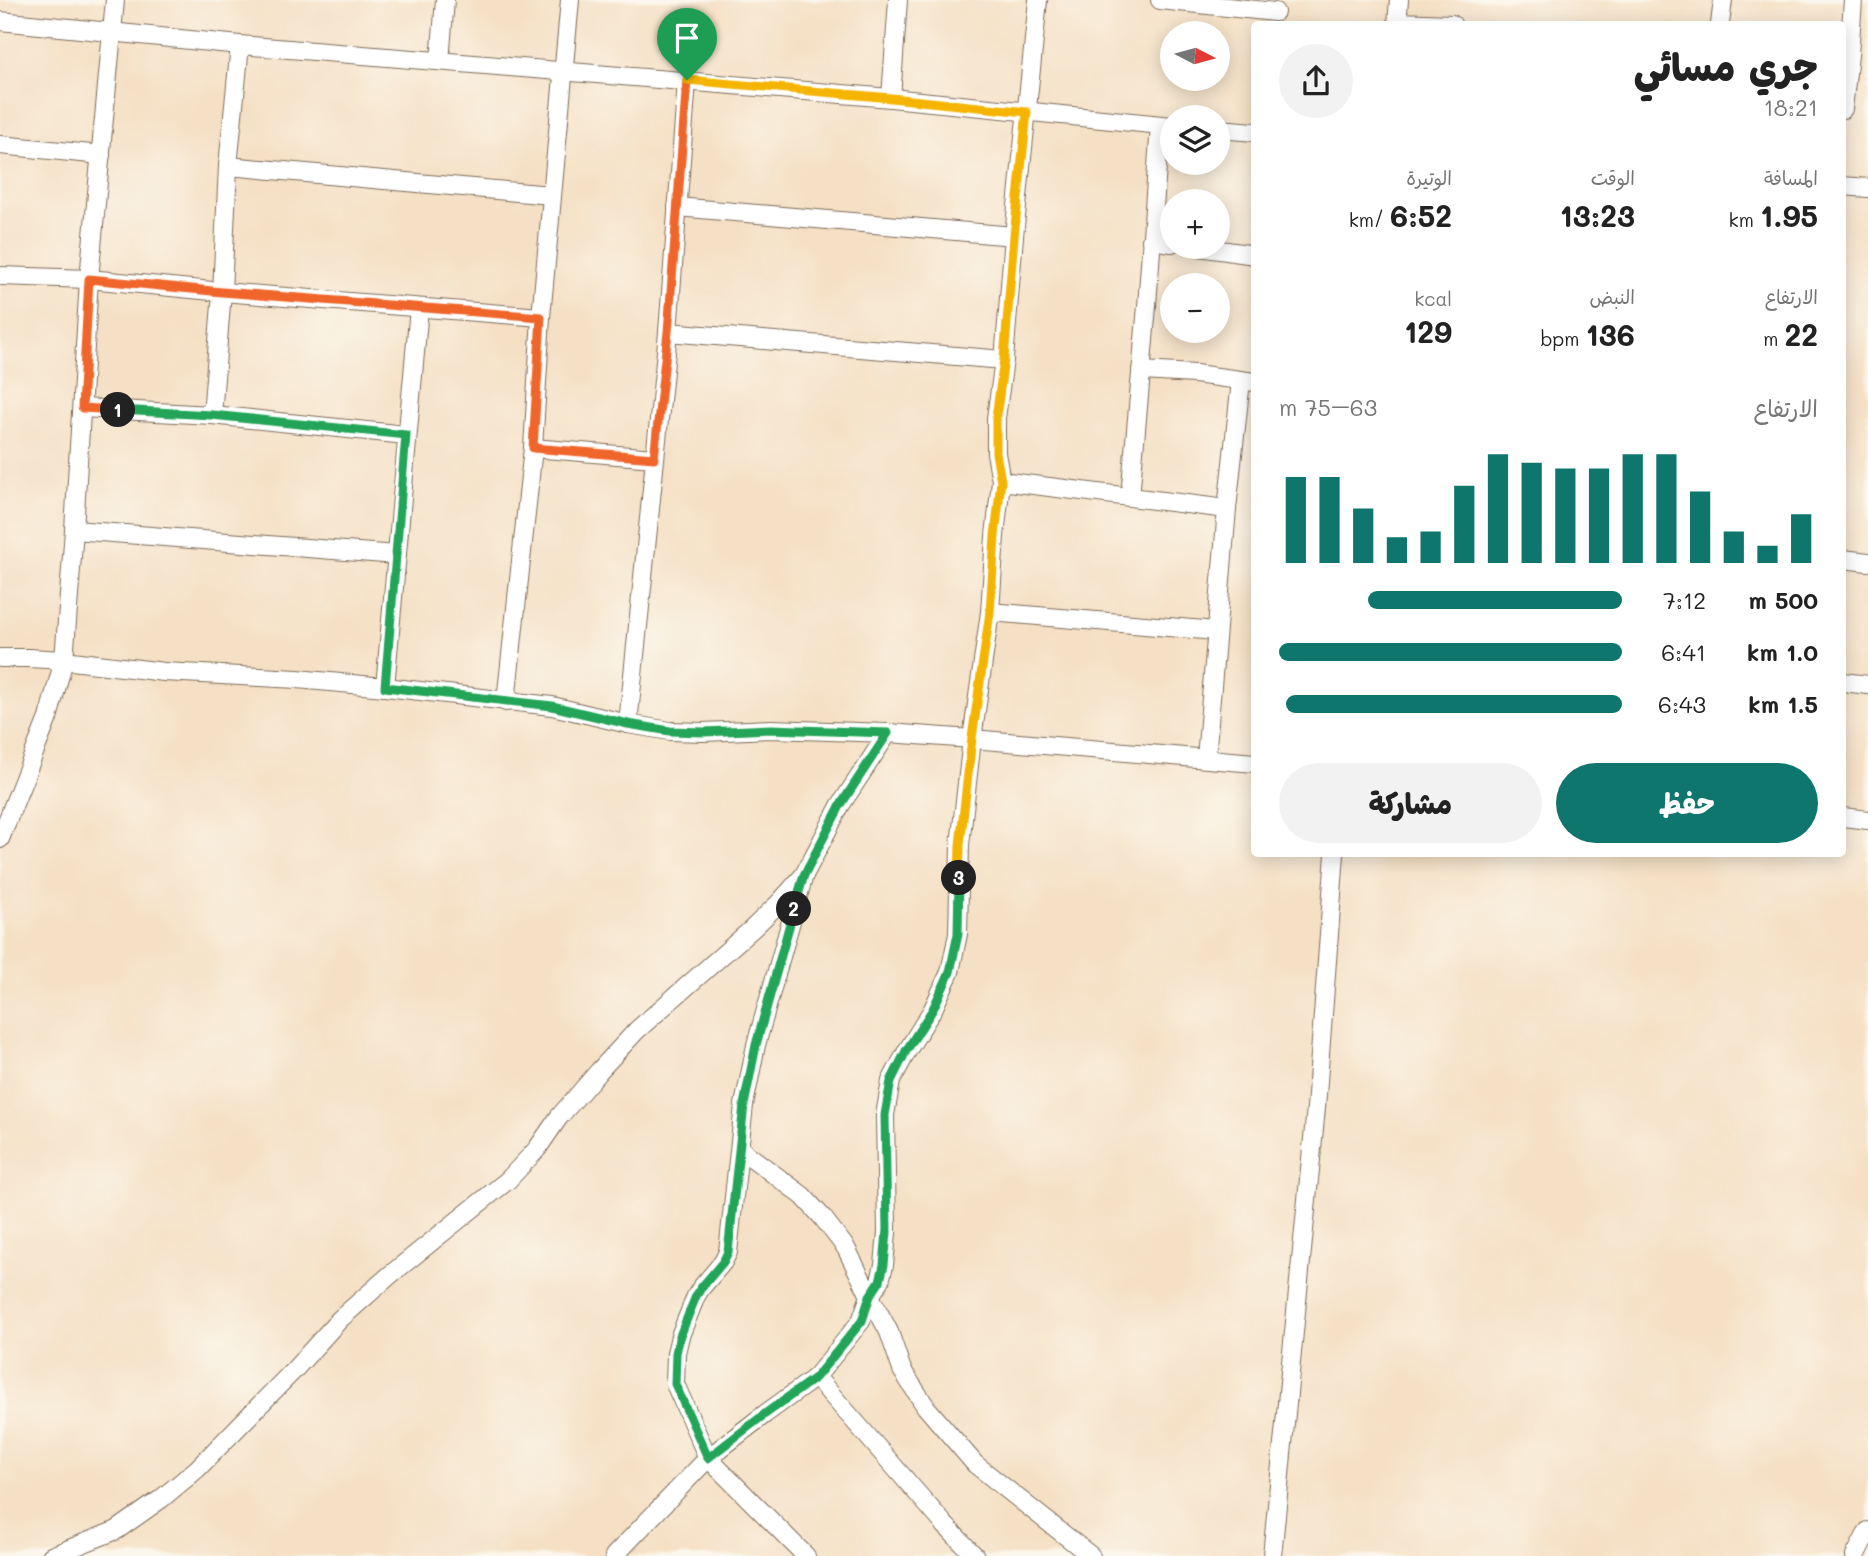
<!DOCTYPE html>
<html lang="ar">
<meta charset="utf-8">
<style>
body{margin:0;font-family:Mali,"Playpen Sans Arabic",sans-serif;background:#f2f2f2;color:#222;direction:rtl;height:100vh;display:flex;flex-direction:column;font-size:26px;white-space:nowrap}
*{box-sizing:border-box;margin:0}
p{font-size:23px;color:#767676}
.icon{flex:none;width:38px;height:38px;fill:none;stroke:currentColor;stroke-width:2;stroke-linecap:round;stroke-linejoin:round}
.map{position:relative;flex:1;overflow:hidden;direction:ltr}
.panel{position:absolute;left:1251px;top:21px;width:595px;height:836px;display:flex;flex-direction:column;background:#fff;border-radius:7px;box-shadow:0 4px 18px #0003;direction:rtl}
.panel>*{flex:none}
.needle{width:46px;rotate:96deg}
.buttons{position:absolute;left:1160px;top:21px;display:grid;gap:14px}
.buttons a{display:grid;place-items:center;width:70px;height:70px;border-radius:50%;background:#fff;box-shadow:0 4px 18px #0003;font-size:35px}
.pin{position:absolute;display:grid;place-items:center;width:60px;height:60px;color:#fff;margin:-72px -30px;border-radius:50% 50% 50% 0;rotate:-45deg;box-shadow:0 0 7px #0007}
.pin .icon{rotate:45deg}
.km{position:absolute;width:35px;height:35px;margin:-18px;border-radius:50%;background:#222;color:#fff;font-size:19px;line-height:35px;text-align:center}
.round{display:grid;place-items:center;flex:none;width:74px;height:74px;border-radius:37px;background:#f2f2f2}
.headline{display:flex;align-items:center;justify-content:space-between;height:119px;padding:0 28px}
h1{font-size:38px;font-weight:800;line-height:52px}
.figures{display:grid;grid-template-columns:repeat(3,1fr);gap:10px;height:119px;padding:7px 28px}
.figures div{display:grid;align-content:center}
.figures b{font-size:30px;font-weight:800}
.figures small{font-size:19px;font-weight:400}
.figures p{font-size:19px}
.chart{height:196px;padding:14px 28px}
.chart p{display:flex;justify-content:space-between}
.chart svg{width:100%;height:126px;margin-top:7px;stroke:#0f766e;stroke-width:6}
.primary-button{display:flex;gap:14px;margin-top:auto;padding:14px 28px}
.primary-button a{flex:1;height:80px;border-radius:42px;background:#0f766e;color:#fff;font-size:28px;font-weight:800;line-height:80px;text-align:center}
.primary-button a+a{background:#f2f2f2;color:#222}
ul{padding:0 28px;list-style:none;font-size:23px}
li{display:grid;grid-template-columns:112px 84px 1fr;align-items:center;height:52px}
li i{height:18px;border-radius:9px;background:#0f766e}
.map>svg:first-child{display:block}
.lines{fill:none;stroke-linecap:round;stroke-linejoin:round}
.minor-casing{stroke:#7c6a58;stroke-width:20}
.minor{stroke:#fff;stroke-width:18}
.split-1-casing{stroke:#fff;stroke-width:14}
.split-2-casing{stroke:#fff;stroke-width:14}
.split-3-casing{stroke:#fff;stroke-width:14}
.split-4-casing{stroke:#fff;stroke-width:14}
.split-1{stroke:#f0652b;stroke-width:9}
.split-2{stroke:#22a559;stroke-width:9}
.split-3{stroke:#22a559;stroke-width:9}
.split-4{stroke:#f5b400;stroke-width:9}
</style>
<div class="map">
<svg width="1868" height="1556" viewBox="0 0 1868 1556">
<rect width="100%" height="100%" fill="#fbf7ec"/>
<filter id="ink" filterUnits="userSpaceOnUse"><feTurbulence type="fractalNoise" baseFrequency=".0143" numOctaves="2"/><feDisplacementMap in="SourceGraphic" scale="14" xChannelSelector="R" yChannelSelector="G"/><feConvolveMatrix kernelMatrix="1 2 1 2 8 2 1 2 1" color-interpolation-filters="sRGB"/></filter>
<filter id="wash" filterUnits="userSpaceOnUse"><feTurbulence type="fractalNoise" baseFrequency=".00686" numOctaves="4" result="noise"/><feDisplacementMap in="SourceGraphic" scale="28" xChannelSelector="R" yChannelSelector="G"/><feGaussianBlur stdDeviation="1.57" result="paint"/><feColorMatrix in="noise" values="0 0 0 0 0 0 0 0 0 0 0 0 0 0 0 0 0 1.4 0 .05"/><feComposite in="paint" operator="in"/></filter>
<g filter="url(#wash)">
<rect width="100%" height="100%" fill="#f5e0c5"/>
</g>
<g filter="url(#ink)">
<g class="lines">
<defs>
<g id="minor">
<path d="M1038,0L1014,236L1004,360L996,418V453L1001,481L995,536L990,612L972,739L960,845L958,934L950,972L933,1009L907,1051L891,1081L885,1115L887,1232L884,1265L880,1281L870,1296L889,1332L902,1370L926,1407L975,1464L1091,1556"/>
<path d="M1160,0L1275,12"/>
<path d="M0,21L240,45L891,98L1172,126"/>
<path d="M1397,22L1452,24"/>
<path d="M1397,24L1399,0"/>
<path d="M1720,24L1723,0"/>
<path d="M440,61L445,0"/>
<path d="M891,98L898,0"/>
<path d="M1843,109L1849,55L1853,0"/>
<path d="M1218,129L1255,132"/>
<path d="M0,145L101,155"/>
<path d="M228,166L551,195"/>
<path d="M1843,186L1868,188"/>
<path d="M677,207L1014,236"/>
<path d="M1151,240L1172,243"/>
<path d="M1199,247L1255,255"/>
<path d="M0,276L89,279L222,292L541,317"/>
<path d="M668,332L1004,360"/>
<path d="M1141,371L1195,374L1255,382"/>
<path d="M82,408L212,415L406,435"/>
<path d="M212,415L222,292L228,166L240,45"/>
<path d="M533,448L654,458"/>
<path d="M1001,481L1227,509"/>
<path d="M1130,497L1147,306L1160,125"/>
<path d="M74,530L397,555"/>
<path d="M1843,559L1868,562"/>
<path d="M990,612L1216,631"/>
<path d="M0,658H28L64,660L164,672L297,679L385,687L552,706L628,724L670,731L703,732L771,729L888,733L972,739L1255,763"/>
<path d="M1843,682L1868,685"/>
<path d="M385,687L419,308"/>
<path d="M506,702L533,448L541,317L570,0"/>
<path d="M628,724L668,332L687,81"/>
<path d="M1206,758L1227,509L1241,381"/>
<path d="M1843,817L1868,820"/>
<path d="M0,839L48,718L64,660L74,530L89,279L115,0"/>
<path d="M740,1149L803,1196L823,1218L846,1248L870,1296L861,1321L816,1377"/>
<path d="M51,1556L117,1530L161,1499L197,1469L294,1370L340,1319L390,1275L508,1180L537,1149L559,1117L599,1071L637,1030L752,929L781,901L804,875"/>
<path d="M614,1556L708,1458L765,1414L816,1377L945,1525L975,1556"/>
<path d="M806,1556L708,1458L675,1384L676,1353L680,1336L696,1296L701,1288L723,1262L728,1252L744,1105L756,1045L804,875L840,806L888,733"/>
<path d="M1272,1556L1316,1108L1335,854"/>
<path d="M1855,1556L1868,1531"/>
</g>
</defs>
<use href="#minor" class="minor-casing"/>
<use href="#minor" class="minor"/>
</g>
</g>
<g class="lines" filter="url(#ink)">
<defs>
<path id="split-1" d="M118,410L82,408L89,279L222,292L541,317L533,448L654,458L668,332L687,80"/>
<path id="split-2" d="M118,410L212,415L406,435L385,687L552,706L628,724L670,731L704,732L771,729L888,733L840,806L804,875L794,909"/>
<path id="split-3" d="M794,909L756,1045L744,1105L728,1252L723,1262L701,1288L696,1296L680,1336L676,1353L675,1384L708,1458L765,1414L816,1377L862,1321L870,1296L880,1281L884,1265L887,1232L885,1115L891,1081L906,1051L933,1009L950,972L958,934L959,878"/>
<path id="split-4" d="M687,80L891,98L1027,112L1014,236L1004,359L996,418V453L1001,481L995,536L990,612L972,738L960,845L959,878"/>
</defs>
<use href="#split-1" class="split-1-casing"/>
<use href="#split-2" class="split-2-casing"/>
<use href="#split-3" class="split-3-casing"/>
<use href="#split-4" class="split-4-casing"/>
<use href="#split-1" class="split-1"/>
<use href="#split-2" class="split-2"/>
<use href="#split-3" class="split-3"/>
<use href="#split-4" class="split-4"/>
</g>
</svg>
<div class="buttons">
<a><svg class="needle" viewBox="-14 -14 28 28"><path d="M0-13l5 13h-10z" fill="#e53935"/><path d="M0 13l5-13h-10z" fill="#767676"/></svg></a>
<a><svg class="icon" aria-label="layers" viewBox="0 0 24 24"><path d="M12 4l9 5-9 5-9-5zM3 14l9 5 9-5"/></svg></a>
<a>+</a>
<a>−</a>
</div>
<div class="pin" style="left:687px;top:80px;background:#1e9e55"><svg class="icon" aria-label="arrive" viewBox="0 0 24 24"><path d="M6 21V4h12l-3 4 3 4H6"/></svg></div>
<b class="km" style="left:118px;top:410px">1</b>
<b class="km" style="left:794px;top:909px">2</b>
<b class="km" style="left:959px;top:878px">3</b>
<section class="panel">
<div class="headline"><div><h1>جري مسائي</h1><p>18:21</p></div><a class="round"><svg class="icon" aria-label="share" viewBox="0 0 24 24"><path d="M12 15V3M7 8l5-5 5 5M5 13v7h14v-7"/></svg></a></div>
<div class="figures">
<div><p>المسافة</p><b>1.95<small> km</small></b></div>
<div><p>الوقت</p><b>13:23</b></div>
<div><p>الوتيرة</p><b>6:52<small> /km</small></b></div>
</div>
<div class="figures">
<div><p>الارتفاع</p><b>22<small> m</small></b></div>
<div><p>النبض</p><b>136<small> bpm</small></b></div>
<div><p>kcal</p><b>129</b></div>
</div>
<div class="chart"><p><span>الارتفاع</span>63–75 m</p>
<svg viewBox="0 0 160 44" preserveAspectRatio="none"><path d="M5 44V14M15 44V14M25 44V25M35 44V35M45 44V33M55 44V17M65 44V6M75 44V9M85 44V11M95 44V11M105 44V6M115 44V6M125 44V19M135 44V33M145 44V38M155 44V27"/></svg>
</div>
<ul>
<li><b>500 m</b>7:12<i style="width:74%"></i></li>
<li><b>1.0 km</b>6:41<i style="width:100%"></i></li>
<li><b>1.5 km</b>6:43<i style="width:98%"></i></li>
</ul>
<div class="primary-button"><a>حفظ</a><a>مشاركة</a></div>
</section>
</div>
